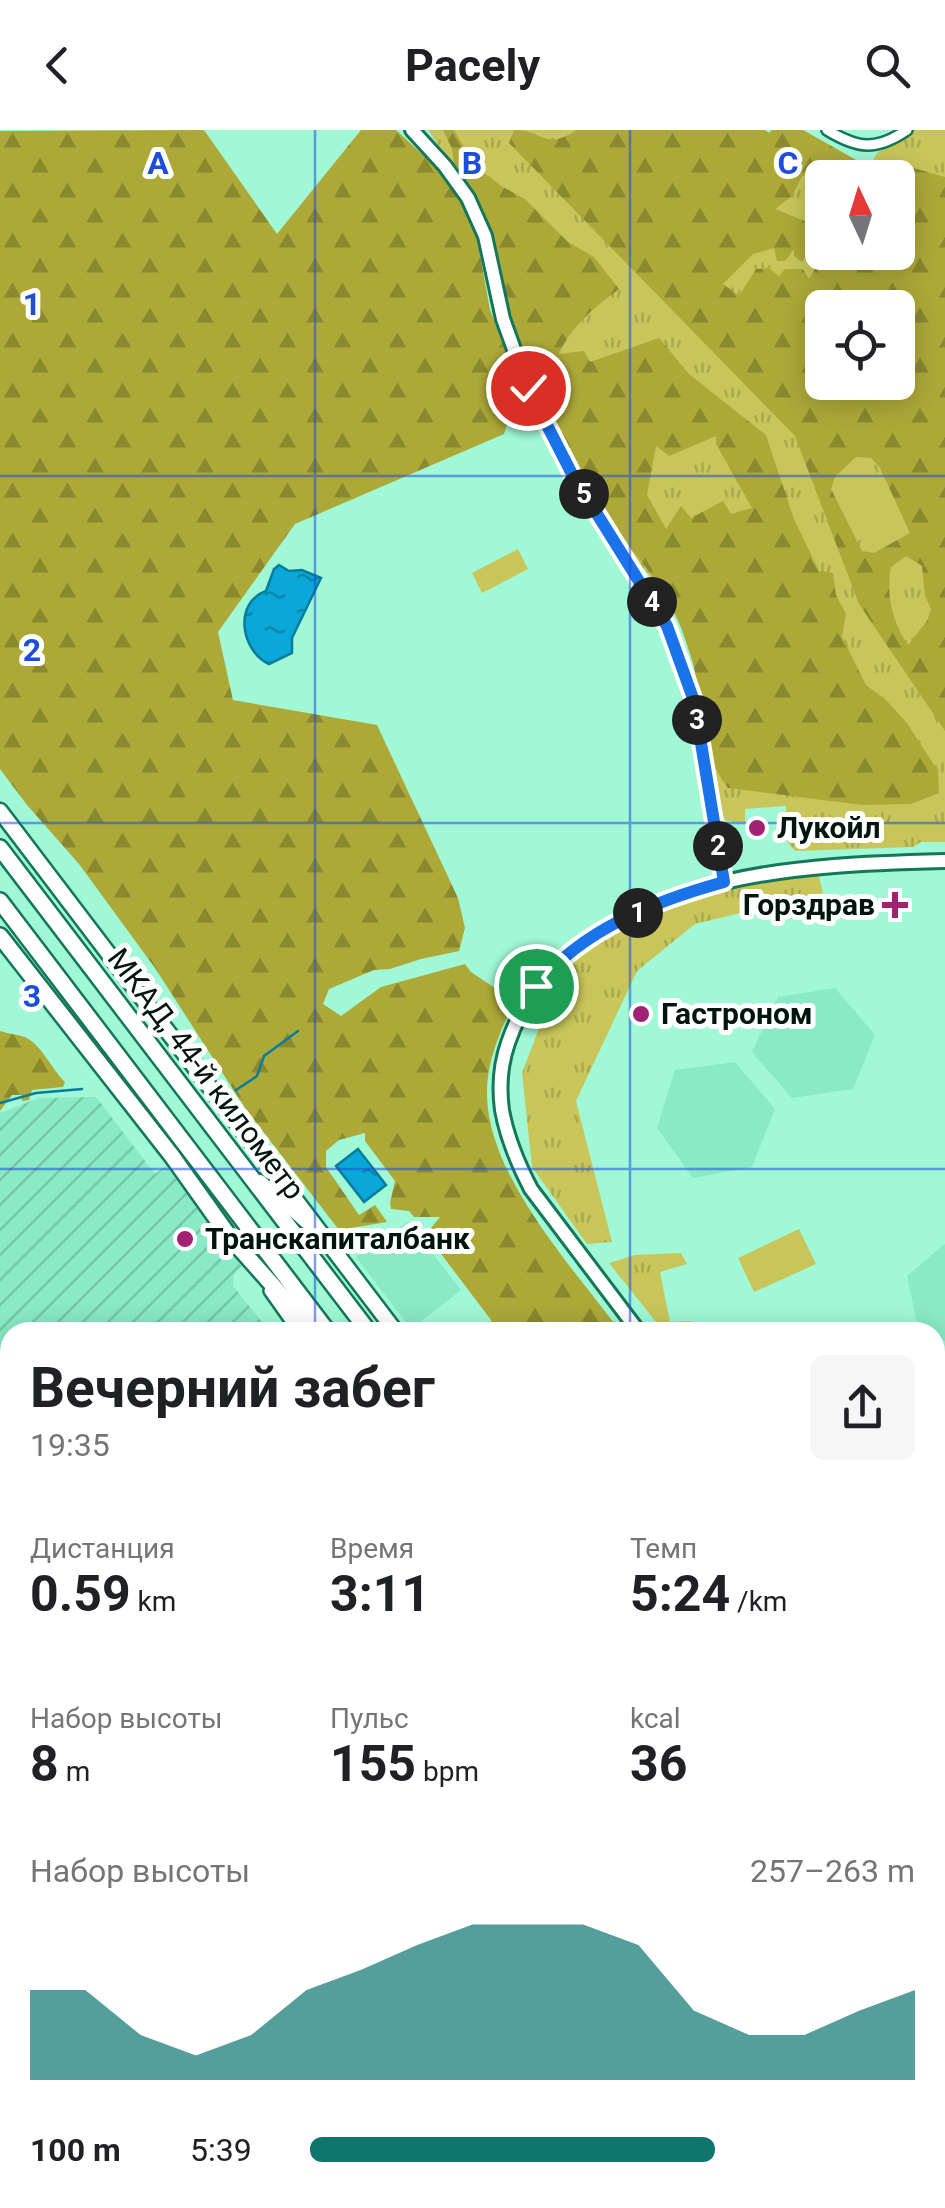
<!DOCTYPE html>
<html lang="ru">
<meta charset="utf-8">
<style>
body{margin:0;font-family:Roboto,sans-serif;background:#f6f6f6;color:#202124;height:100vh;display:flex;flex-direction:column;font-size:38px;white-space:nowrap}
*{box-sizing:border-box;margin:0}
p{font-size:32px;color:#757577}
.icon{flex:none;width:55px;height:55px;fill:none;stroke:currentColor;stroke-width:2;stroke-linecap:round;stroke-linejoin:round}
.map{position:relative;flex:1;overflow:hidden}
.panel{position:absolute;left:0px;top:1192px;width:945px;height:888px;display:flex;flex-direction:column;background:#fff;border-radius:30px 30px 0 0;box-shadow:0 5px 25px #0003}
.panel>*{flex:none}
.needle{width:65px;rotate:356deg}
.fabs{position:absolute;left:805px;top:30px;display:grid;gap:20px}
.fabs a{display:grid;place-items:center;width:110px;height:110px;border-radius:15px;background:#fff;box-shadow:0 5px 25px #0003;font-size:50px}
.pin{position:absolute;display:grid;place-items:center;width:85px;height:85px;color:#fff;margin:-42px;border:5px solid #fff;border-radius:50%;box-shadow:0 2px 10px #0007}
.km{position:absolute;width:50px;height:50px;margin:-25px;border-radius:50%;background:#222;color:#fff;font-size:28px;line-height:50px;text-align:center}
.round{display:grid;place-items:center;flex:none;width:105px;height:105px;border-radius:15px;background:#f6f6f6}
.overview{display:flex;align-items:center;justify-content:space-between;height:170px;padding:0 30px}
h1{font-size:55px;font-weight:700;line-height:75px}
.stats{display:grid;grid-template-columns:repeat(3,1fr);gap:15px;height:170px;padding:10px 30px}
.stats div{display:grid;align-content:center}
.stats b{font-size:50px;font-weight:700}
.stats small{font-size:28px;font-weight:400}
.stats p{font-size:28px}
.chart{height:280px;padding:20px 30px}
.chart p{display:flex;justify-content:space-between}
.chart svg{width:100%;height:180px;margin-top:10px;fill:#0f766e;opacity:.7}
ul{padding:0 30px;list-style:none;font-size:32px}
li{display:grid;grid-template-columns:160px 120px 1fr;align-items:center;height:75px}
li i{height:25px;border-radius:12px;background:#0f766e}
header{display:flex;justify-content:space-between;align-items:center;height:130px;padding:0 30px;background:#fff;font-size:45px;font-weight:700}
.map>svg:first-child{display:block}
.built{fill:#8ae9c6}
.industrial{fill:url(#industrial-furrows)}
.grass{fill:url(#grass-tufts);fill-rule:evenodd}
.forest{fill:url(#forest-firs);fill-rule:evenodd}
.garden{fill:#c8c65a}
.water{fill:url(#water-ripples);stroke:#077c9b;stroke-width:2.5}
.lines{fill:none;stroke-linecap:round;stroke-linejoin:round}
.stream{stroke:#077c9b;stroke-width:2.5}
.street-casing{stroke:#14775a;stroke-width:14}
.secondary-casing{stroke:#14775a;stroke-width:18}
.primary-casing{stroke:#14775a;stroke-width:19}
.highway-casing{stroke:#14775a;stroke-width:20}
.street{stroke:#fff;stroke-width:9}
.secondary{stroke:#fff;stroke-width:12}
.primary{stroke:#fff;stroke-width:14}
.highway{stroke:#fff;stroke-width:15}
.route-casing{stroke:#fff;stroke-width:20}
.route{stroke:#1a73e8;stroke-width:12}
.grid{fill:none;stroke:#1d4ed8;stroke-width:2.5;stroke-opacity:0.55}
.poi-dot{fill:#a22172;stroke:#fff;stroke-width:4}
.labels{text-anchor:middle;stroke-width:10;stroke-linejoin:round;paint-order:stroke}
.poi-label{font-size:30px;font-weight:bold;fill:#00160d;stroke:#fff;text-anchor:start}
.street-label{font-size:30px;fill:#00160d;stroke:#fff}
.grid-label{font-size:32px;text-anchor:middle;font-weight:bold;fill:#1d4ed8;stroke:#fff;stroke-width:10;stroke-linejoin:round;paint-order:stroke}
</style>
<header><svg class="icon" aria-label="back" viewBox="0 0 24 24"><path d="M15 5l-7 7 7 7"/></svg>Pacely<svg class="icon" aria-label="search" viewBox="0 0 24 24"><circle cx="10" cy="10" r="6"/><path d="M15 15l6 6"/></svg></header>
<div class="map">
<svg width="945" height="2078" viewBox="0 0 945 2078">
<defs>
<pattern id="industrial-furrows" width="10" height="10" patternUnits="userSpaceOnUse" patternTransform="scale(2.5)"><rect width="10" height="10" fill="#8ae9c6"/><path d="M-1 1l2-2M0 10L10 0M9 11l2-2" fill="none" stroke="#75c7a9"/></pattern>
<pattern id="grass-tufts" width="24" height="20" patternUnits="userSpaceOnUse" patternTransform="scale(2.5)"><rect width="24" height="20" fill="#c8c65a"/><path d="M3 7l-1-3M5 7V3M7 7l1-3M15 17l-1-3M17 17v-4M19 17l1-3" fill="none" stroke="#aaa94d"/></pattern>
<pattern id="forest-firs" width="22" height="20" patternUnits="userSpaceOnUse" patternTransform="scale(2.5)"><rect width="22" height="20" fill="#aca939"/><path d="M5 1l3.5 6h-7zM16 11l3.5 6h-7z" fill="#8a892e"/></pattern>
<pattern id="water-ripples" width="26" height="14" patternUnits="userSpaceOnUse" patternTransform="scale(2.5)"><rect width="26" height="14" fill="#0aa8d8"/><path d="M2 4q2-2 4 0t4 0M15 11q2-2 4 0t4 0" fill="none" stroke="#0888ae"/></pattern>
</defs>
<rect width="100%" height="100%" fill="#a0f8d6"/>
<g class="built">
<path d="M835,858L875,905L853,959L792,968L752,922L778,867Z"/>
<path d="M735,932L775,979L752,1037L693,1048L657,998L675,940Z"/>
<path d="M408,1092L461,1160L411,1199L356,1127Z"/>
<path d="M945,1114V1211L935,1208V1202H919L907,1146Z"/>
<path d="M10,1213V1376L0,1345V1217Z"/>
<path d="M749,2070H912L898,2078H749Z"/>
</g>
<g class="industrial">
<path d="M96,967L155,1044L166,1036L242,1137L234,1144L233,1156L270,1202H67L58,1193L36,1202H10V1213L0,1217V983L39,968Z"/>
<path d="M935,1750L945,1762V1875L935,1862Z"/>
</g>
<g class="grass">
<path d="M428,0H765L769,3L772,0H803L869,37L878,22L895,14L915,0H945V712H921L913,717L795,721L786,710V676L745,679V692C725,692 724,693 716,674L694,537L681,496L662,462L606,390L582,354L553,286L560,278L549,254L535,244L455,39ZM822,48H898V122H822ZM822,178H898V252H822Z"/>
<path d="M818,743L823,763L695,794L637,841L576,971L612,1112L587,1114L532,1037L522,943L562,838L626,795L696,765Z"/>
<path d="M681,1123L687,1134L660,1142L670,1192L691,1191L695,1202H664L609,1133L635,1125Z"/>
</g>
<g class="forest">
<path d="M204,0L277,104L361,0H396L436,37L465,75L477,108L490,180L519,255L504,304L295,394L218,502L233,570L377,595L458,768L465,798L459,821L421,829L390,839L374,840L329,859L323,874L341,886L381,857L465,834L471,842L514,871C501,901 486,931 487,966C489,1048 574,1139 621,1202H492L491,1190L426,1104L440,1087H414L409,1081L391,1079L390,1073L395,1051L365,1011V1003L339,1010L326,1021V1037L359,1085L375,1075L387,1092L339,1100L245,978L155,838L79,734L27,675L0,639V1Z"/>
<path d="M443,0H454L474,35L503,57L525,69L568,112L594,127L619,159C595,177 571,196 559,224L584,221L590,232L659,208L689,244L766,305L794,389L819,441L833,443L836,465L846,484L842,507L866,555L885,569L907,593L938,641L939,663L911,674L862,675L728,658C699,622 704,576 693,533C686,509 677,484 663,462C640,425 607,395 584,357C571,335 563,310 553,286L560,278L549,254L535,244L526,234L506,186L500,159L455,39L452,19ZM716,306V314L752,378L731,384L723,371L691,388L681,376L666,399L647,365L656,316L669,326Z"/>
<path d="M514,0C543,0 546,21 576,0H765L769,3L772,0H803L870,38L910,37L945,47V601L859,474L795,306L509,13ZM815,42L825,47L898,48V93L904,99L902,112L898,117V122L893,123L884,132L880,123H835L821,129L809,149L803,139H785L779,146L769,138L756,139L739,166L723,154L753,124L774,118L777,131H785L794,119V126L802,132L820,107L817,96L775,79L792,66L802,46ZM822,178H898V252H822ZM856,327L871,328L880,338L910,403L874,423L862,421L831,359L835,347ZM906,426L922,436L925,466L931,479L927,491L908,515C892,491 886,466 891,437Z"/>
<path d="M0,901C8,904 17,904 25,907C42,915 52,940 65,952L63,957L32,960L29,970L22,971L21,965H12L0,981Z"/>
</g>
<g class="garden">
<path d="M872,345L899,396L868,412L842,361Z"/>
<path d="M518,419L528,439L482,463L472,443Z"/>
<path d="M799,1099L816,1134L754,1162L738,1128Z"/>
</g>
<g class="water">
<path d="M279,435L289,441L302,440L321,448L292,508V523L269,534C241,521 233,473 266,461L274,439Z"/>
<path d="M358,1019L386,1055L364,1072L336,1036Z"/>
</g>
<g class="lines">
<g class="stream">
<path d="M236,960L257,946L264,926L298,901"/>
<path d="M0,973L36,963L82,959"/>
</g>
<defs>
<g id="street">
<path d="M827,0C858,19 876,21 907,0"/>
<path d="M269,1161L298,1202"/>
</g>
<g id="secondary">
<path d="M412,0L445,36L468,68L485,106L503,189L528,258L572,344L667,495L693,571L724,752"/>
<path d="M260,1051L308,1094"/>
<path d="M639,1202L531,1059C518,1034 507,1008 502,980C499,958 501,933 508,913C534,837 588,802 660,774C681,766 702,757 725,752C797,735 872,733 945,731"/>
<path d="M935,1491L945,1487"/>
</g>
<path id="primary" d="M0,681L396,1202"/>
<g id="highway">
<path d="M0,718L369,1202"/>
<path d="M0,771L328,1202"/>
<path d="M0,806L172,1026L229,1106L314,1202"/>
<path d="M935,1940L945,1953"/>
<path d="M935,1992L945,2005"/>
</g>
</defs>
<use href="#street" class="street-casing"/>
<use href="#secondary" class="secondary-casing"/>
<use href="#primary" class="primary-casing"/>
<use href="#highway" class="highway-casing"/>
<use href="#street" class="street"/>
<use href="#secondary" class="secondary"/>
<use href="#primary" class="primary"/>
<use href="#highway" class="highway"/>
</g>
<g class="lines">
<defs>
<path id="route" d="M528,258L572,344L667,496L694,571L724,752C655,771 583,799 536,856"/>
</defs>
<use href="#route" class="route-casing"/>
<use href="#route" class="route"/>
</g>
<path class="grid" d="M315,0V1202M630,0V1202M0,346H945M0,693H945M0,1039H945M0,1385H10M935,1385H945M0,1732H10M935,1732H945M315,2070V2078M630,2070V2078"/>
<g class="poi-dot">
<circle cx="757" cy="698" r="10"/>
<path d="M890 760h10v10h10v10h-10v10h-10v-10h-10v-10h10z"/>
<circle cx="641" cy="884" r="10"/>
<circle cx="185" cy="1109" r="10"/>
</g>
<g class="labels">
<g class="poi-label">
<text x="777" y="708">Лукойл</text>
<text x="875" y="785" text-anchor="end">Горздрав</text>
<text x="661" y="894">Гастроном</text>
<text x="205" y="1119">Транскапиталбанк</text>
</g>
<g class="street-label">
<text transform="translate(206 944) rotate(53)" y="10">МКАД, 44-й километр</text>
</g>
</g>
<g class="grid-label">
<text x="158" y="44">A</text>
<text x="472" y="44">B</text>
<text x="788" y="44">C</text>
<text x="32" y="185">1</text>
<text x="32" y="531">2</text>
<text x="32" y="877">3</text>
</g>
</svg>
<div class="fabs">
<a><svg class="needle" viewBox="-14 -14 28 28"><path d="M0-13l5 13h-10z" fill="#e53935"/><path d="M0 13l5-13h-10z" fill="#757577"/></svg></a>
<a><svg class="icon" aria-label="locate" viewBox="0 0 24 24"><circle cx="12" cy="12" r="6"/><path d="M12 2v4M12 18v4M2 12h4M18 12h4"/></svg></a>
</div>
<div class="pin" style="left:536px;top:856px;background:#1e9e55"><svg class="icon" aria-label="arrive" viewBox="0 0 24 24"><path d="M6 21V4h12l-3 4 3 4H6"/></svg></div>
<div class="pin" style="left:528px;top:258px;background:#d93025"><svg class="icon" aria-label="check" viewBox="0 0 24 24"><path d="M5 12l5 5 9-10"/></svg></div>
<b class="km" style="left:638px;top:783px">1</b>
<b class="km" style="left:718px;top:716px">2</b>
<b class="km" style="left:697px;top:590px">3</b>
<b class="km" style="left:652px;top:472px">4</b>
<b class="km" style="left:584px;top:364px">5</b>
<section class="panel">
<div class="overview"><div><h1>Вечерний забег</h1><p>19:35</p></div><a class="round"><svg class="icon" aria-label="share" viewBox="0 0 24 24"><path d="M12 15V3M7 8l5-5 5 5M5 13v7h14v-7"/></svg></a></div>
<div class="stats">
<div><p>Дистанция</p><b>0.59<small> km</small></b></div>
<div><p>Время</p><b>3:11</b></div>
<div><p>Темп</p><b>5:24<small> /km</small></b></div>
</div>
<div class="stats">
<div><p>Набор высоты</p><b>8<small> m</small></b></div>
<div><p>Пульс</p><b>155<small> bpm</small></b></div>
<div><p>kcal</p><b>36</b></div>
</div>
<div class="chart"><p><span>Набор высоты</span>257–263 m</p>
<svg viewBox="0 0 160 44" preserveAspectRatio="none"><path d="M0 44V22L10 22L20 33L30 38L40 33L50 22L60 17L70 11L80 6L90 6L100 6L110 11L120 27L130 33L140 33L150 27L160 22V44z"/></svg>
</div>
<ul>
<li><b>100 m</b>5:39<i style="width:67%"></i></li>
</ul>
</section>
</div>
